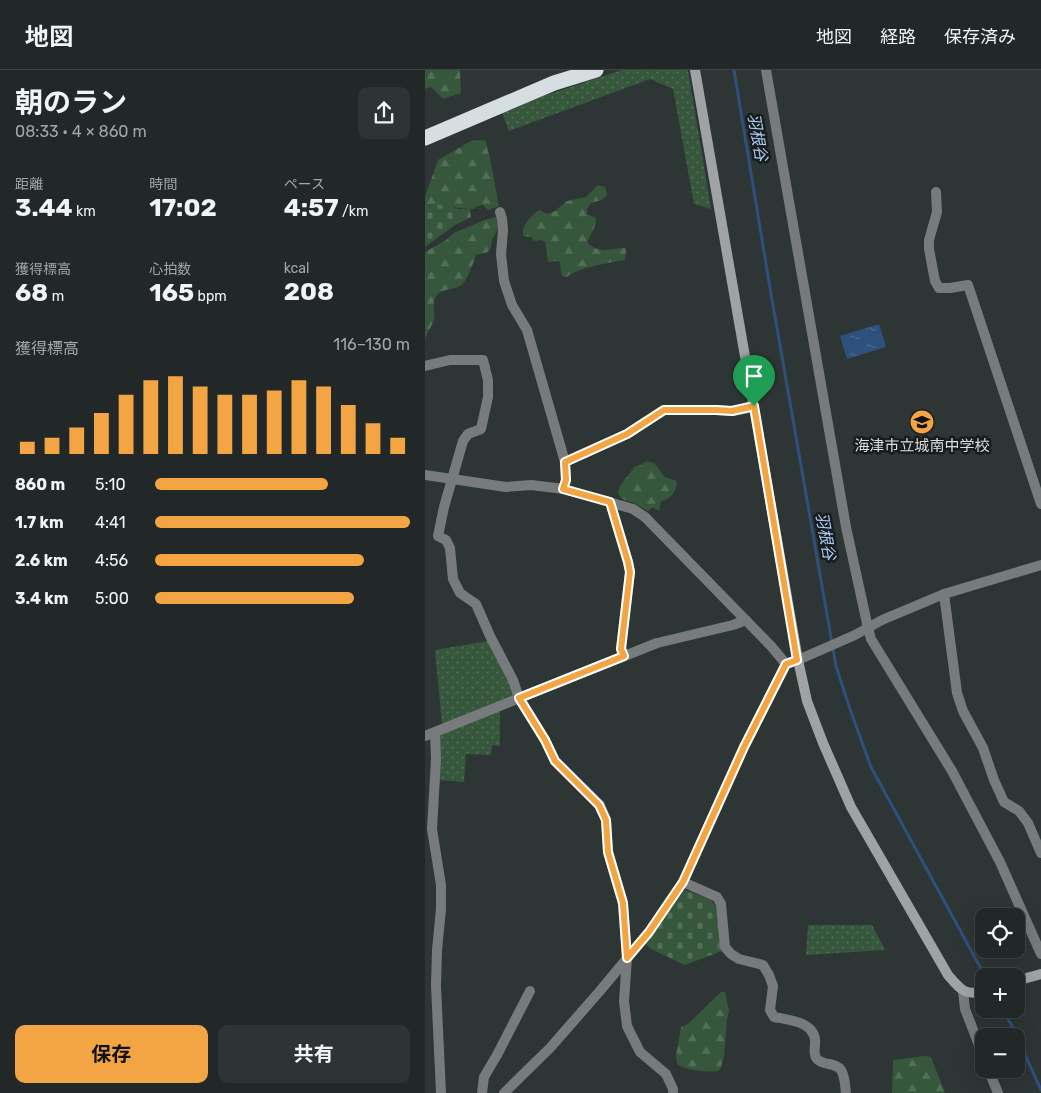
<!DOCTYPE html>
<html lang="ja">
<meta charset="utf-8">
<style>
body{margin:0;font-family:Rubik,"Noto Sans JP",sans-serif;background:#2e3434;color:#f1f3f6;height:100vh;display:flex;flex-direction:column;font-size:19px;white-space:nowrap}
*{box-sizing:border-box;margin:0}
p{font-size:16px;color:#a2a6a8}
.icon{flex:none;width:28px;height:28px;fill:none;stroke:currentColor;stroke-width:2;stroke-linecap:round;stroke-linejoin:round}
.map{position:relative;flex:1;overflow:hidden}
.drawer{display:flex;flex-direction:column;background:#222828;width:425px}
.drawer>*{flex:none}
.fabs{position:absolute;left:550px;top:838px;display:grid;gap:10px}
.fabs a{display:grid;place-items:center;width:50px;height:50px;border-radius:10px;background:#222828;box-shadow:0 5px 20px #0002,0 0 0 1px #3f4445;font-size:25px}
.pin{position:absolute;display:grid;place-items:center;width:42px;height:42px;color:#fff;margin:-51px -21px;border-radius:50% 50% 50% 0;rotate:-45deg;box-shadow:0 0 5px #0007}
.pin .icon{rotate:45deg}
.round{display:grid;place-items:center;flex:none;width:52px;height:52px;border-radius:10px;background:#2e3434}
.headline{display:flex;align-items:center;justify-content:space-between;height:85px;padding:0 15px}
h1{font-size:28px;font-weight:700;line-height:38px}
.stats{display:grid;grid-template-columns:repeat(3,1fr);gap:8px;height:85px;padding:5px 15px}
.stats div{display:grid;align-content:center}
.stats b{font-size:25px;font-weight:700}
.stats small{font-size:14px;font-weight:400}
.stats p{font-size:14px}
.chart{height:140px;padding:10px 15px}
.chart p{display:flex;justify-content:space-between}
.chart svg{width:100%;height:90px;margin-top:5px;stroke:#f2a542;stroke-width:6}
.cta{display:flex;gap:10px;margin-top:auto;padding:10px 15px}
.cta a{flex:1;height:58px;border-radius:10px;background:#f2a542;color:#111;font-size:20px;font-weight:700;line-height:58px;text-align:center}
.cta a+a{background:#2e3434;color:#f1f3f6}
ul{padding:0 15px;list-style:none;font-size:16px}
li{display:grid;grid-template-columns:80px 60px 1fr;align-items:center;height:38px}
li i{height:12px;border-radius:6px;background:#f2a542}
header{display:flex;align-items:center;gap:30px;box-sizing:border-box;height:70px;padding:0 25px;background:#222828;border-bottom:1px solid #3f4445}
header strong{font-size:24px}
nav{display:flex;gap:28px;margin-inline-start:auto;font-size:18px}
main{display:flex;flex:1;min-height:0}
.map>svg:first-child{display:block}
.grass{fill:url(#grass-dots)}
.forest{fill:url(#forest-firs)}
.cemetery{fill:url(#cemetery-stones)}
.water{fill:url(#water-ripples)}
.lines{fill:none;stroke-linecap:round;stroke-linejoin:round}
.stream{stroke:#2d517c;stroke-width:3}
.street{stroke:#787b7c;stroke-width:10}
.secondary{stroke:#9fa3a5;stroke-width:10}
.highway{stroke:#d7dee2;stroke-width:15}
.route-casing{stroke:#fff;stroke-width:10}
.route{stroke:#f2a542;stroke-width:6}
.labels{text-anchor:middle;stroke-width:5;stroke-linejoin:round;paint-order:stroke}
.poi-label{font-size:15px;fill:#dbdfdf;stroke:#191c1c}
.water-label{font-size:16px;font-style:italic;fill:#accef7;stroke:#191c1c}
</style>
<header>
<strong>地図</strong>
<nav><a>地図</a><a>経路</a><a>保存済み</a></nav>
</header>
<main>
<section class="drawer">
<div class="headline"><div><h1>朝のラン</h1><p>08:33 · 4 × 860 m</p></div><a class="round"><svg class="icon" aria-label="share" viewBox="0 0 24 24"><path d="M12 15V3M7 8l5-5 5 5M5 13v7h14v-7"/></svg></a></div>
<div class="stats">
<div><p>距離</p><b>3.44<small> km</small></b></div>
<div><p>時間</p><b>17:02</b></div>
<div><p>ペース</p><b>4:57<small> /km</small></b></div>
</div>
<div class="stats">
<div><p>獲得標高</p><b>68<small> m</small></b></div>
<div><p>心拍数</p><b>165<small> bpm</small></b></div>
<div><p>kcal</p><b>208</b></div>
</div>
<div class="chart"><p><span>獲得標高</span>116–130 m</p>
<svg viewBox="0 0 160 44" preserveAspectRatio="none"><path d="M5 44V38M15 44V36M25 44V31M35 44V24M45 44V15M55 44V8M65 44V6M75 44V11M85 44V15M95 44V15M105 44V13M115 44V8M125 44V11M135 44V20M145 44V29M155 44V36"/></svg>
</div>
<ul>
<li><b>860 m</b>5:10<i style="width:68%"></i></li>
<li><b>1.7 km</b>4:41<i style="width:100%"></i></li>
<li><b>2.6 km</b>4:56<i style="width:82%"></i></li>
<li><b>3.4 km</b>5:00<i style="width:78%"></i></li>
</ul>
<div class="cta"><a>保存</a><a>共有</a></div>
</section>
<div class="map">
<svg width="616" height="1023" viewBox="0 0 616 1023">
<defs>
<pattern id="grass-dots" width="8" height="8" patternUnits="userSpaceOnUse" patternTransform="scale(1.25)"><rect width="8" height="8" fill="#36573b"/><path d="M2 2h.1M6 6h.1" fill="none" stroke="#526f57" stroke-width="1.8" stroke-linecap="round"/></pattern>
<pattern id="forest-firs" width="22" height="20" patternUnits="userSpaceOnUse" patternTransform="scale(1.25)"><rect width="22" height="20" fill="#36573b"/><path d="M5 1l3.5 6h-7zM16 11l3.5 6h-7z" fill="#526f57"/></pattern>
<pattern id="cemetery-stones" width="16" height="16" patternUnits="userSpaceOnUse" patternTransform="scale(1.25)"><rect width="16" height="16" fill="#36573b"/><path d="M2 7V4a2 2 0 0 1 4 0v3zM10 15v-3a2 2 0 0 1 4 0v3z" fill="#526f57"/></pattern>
<pattern id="water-ripples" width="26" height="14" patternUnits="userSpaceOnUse" patternTransform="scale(1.25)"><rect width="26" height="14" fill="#2d517c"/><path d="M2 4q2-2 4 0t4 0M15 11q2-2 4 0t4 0" fill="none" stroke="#4b6a8e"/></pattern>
</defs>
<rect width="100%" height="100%" fill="#2e3535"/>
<g class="grass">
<path d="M197,0H263L286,139L269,134L248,19L225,9L84,61L77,43L118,26Z"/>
<path d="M63,571L86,610L89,627L17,655L10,580Z"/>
<path d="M75,640V676L67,675L66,685L41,684L39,712L13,710V665Z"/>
<path d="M383,855H447L460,880L381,885Z"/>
</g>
<g class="forest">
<path d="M0,0H35L36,23L18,29L6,17L0,19Z"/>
<path d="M57,70L61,71L63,82L64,83L74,136L63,140L58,135L51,137L49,139C33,139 18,135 2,134L0,132V127L13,90L46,71Z"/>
<path d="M173,115L180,117L182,125L177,130L166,133L162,139V144L171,148C171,157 166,164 162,172C174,185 184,178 200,178L201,181L200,190C180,194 158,196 141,207L137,206L136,203L135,192L131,191L123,192L120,172L117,170L109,171L106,167L98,166C96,155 106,146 114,140L122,144L130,141L142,131L161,127Z"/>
<path d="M70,147L73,148V159L67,170L66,178L63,182L51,185C48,193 43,211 35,216C28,220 20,218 13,224C5,232 11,240 9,250C7,257 1,263 0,271V182L21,170L29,163L57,151Z"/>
<path d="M221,391L229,393L240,407L252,411C251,421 247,430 236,431L234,441L228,437L223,441L207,432L199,430L194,426L193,421C197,411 204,405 209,397L216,395Z"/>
<path d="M296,922H300L304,941L302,949L299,987L295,1000C287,1004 259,1000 252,994L251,986L256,957L263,954Z"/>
<path d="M500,986L506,987L520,1023H467L468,990Z"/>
</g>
<g class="cemetery">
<path d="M0,132L2,134L20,135L34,139H45L46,147L30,155L0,177Z"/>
<path d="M261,820L286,830L291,837L297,881L260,895L226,879L219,873L257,821Z"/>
</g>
<path class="water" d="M454,254L461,277L422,289L415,266Z"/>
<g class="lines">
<g class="stream">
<path d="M309,0L345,218L411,596L426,642L446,697L560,906"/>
<path d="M577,939L587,956L616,1020"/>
</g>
<g class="street">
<path d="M341,0L421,457L443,558L446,569L527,701L575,792L616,884"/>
<path d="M511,122L512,142L504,170V179L510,211L514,218H525L543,215L616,434"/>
<path d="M75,142L77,149L78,160L76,184L79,211L87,235L102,260L140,392L141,410L139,419"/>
<path d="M0,296L25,290H58L63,310V327L56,359L43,364L38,371L19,437L13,466L21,470L25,478L28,509L35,523L51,534L65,566L88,610L94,628L120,670L130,691L175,735L181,750L183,782L198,833L202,888L199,931L202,956L215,982L241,1004L248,1019V1023"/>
<path d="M140,392L202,364L239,340H291L307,341L329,337"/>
<path d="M0,405L81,417L106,415L139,419L208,439L220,447L346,576L361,594"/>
<path d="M185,432L203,492L205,502L196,579L199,586"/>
<path d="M519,524L532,623L538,641L558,678L569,710L579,732L594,741L603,753L616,783"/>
<path d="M10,663L11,689L7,759L16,815V839L12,880L11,916L16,1023"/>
<path d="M0,666L232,573L308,555L321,550"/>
<path d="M258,812L292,827L296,834L300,877L306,884L314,889L338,895L344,905L348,916L345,940L349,947C365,950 392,952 390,974C390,979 388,985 392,989C398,996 411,992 416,1000C420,1006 420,1016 421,1023"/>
<path d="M538,921L540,939L559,988"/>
<path d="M563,999L573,1023"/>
<path d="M57,1023L59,1007L72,985L105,921"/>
<path d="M79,1023L125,978L174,922L224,862L258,812L319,677L361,594L373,590L430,565L457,550L519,524L616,495"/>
</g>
<g class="secondary">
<path d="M270,0L373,590L382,631L398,673L426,737L523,905C534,918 540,927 559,921"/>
<path d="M591,911L616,904"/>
</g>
<path class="highway" d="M0,68L129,13L171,0"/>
</g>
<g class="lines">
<defs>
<path id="route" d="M329,336L372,590L361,594L319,677L258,812L224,862L202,888L198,833L183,782L181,750L174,735L130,691L120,670L94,628L199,586L196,579L205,502L203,492L185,432L138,419L141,410L140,392L202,364L239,340H291L307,341Z"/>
</defs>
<use href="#route" class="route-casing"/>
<use href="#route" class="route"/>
</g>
<defs>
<symbol id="school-disc" viewBox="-11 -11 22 22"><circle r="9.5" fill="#f2a542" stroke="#191c1c"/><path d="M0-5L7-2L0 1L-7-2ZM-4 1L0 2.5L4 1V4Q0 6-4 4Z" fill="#111"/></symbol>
</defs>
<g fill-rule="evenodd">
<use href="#school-disc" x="483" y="338" width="28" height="28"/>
</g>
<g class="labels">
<g class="poi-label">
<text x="497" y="381">海津市立城南中学校</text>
</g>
<g class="water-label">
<text transform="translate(333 67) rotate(80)" y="6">羽根谷</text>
<text transform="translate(401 466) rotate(80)" y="6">羽根谷</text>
</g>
</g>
</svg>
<div class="fabs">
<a><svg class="icon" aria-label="locate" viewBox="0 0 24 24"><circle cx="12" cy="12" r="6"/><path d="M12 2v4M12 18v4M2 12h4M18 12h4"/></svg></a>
<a>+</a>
<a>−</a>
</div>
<div class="pin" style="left:329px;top:336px;background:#1e9e55"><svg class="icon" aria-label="arrive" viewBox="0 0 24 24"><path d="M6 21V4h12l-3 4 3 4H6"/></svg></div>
</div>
</main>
